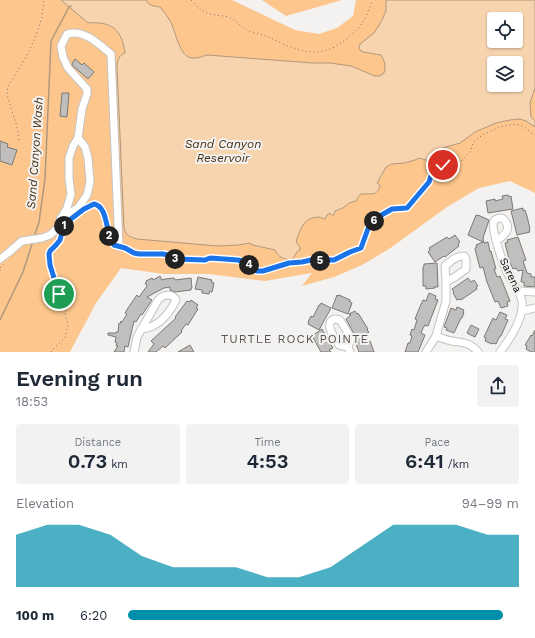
<!DOCTYPE html>
<meta charset="utf-8">
<style>
body{margin:0;font-family:"Work Sans",sans-serif;background:#f2f2f3;color:#1f2937;height:100vh;display:flex;flex-direction:column;font-size:15px;white-space:nowrap}
*{box-sizing:border-box;margin:0}
p{font-size:13px;color:#747a83}
.icon{flex:none;width:22px;height:22px;fill:none;stroke:currentColor;stroke-width:2;stroke-linecap:round;stroke-linejoin:round}
.map{position:relative;height:352px;overflow:hidden}
.side{display:flex;flex-direction:column;background:#fff;flex:1}
.side>*{flex:none}
.tools{position:absolute;left:487px;top:12px;display:grid;gap:8px}
.tools a{display:grid;place-items:center;width:36px;height:36px;border-radius:4px;background:#fff;box-shadow:0 1px 3px #0004;font-size:20px}
.pin{position:absolute;display:grid;place-items:center;width:34px;height:34px;color:#fff;margin:-17px;border:2px solid #fff;border-radius:50%;box-shadow:0 1px 4px #0007}
.km{position:absolute;width:20px;height:20px;margin:-10px;border-radius:50%;background:#222;color:#fff;font-size:11px;line-height:20px;text-align:center}
.round{display:grid;place-items:center;flex:none;width:42px;height:42px;border-radius:4px;background:#f2f2f3}
.headline{display:flex;align-items:center;justify-content:space-between;height:68px;padding:0 16px}
h1{font-size:22px;font-weight:600;line-height:30px}
.metrics{display:grid;grid-template-columns:repeat(3,1fr);gap:6px;height:68px;padding:4px 16px}
.metrics div{display:grid;align-content:center;border-radius:4px;background:#f2f2f3;text-align:center}
.metrics b{font-size:20px;font-weight:600}
.metrics small{font-size:11px;font-weight:400}
.metrics p{font-size:11px}
.chart{height:112px;padding:8px 16px}
.chart p{display:flex;justify-content:space-between}
.chart svg{width:100%;height:72px;margin-top:4px;fill:#008fab;opacity:.7}
ul{padding:0 16px;list-style:none;font-size:13px}
li{display:grid;grid-template-columns:64px 48px 1fr;align-items:center;height:30px}
li i{height:10px;border-radius:5px;background:#008fab}
.map>svg:first-child{display:block}
.green{fill:#fcc68c;fill-rule:evenodd}
.water{fill:#f7d3ae;stroke:#b1987d;fill-rule:evenodd}
.lines{fill:none;stroke-linecap:round;stroke-linejoin:round}
.stream{stroke:#b1987d;stroke-width:1.5}
.building{fill:#c1bfbd;stroke:#7b7977}
.minor-casing{stroke:#c6c4c1;stroke-width:9}
.path{stroke:#767473;stroke-width:1;stroke-dasharray:1 3;stroke-linecap:butt}
.minor{stroke:#fff;stroke-width:7}
.route-casing{stroke:#fff;stroke-width:8}
.route{stroke:#1a73e8;stroke-width:5}
.labels{text-anchor:middle;stroke-width:4;stroke-linejoin:round;paint-order:stroke}
.street-label{font-size:11px;fill:#0e0d0c;stroke:#f4f2f0}
.water-label{font-size:12px;font-style:italic;fill:#452e11;stroke:#f4f2f0}
.neighbourhood-label{font-size:12px;letter-spacing:1px;fill:#575553;stroke:#f4f2f0}
</style>
<div class="map">
<svg width="535" height="352" viewBox="0 0 535 352">
<rect width="100%" height="100%" fill="#f4f2f0"/>
<g class="green">
<path d="M0,0H232L295,30L319,34L337,28L353,16L356,0H535V193L510,181L479,188L447,207L389,249L362,265L334,277L302,286L312,273L265,281L209,274H164L121,268L96,303L70,352H0ZM494,19H516V41H494ZM494,63H516V85H494Z"/>
<path d="M262,0H342L286,16Z"/>
</g>
<path class="water" d="M61,0H146C149,6 154,6 160,7C165,13 169,18 172,25C176,34 180,57 192,58C197,59 203,56 207,55L313,63H330L351,66L375,76H380L384,73C386,66 385,62 381,55L363,52L360,50L359,48L360,44L374,33L381,22L386,11V0H535V88L530,103L531,117L535,121V127L526,121L520,119L510,120L496,123L475,132L460,143L443,148L441,154L436,156L429,161L419,158L415,160L404,163L392,164L386,167L377,183L380,185C378,197 370,193 361,194L359,196L356,201L349,203L343,208L335,211L334,215H332L330,213L327,215L325,219C323,219 321,217 319,217C318,217 313,218 312,218C302,221 299,233 296,242L300,247V250L297,252L294,257L291,260C283,259 278,257 275,250L253,245L249,243L239,245L217,246L137,239C130,237 125,235 124,227L117,67C117,61 119,55 125,53C122,30 112,21 88,23ZM494,19H516V41H494ZM494,63H516V85H494Z"/>
<g class="lines">
<g class="stream">
<path d="M34,237L39,222L45,179L51,41L69,7L71,6"/>
<path d="M0,320L23,272L33,241"/>
</g>
</g>
<g class="building">
<path d="M75,59L82,65L84,63L94,72L88,79L72,65V64Z"/>
<path d="M62,93H69L67,117L60,116Z"/>
<path d="M0,141L8,144L7,147L17,150L12,165L0,161Z"/>
<path d="M508,195L509,197L511,196L513,209L488,213L486,201L495,199V201L503,199L502,196Z"/>
<path d="M523,208V211L525,210L527,216L530,229L529,230L530,232L517,235L511,211Z"/>
<path d="M476,215L478,216V215L489,220L483,238L484,243L488,242L490,252L491,251L496,269H494L497,277L500,276L510,301L507,302L508,306L501,308L498,301L495,302L487,282L483,267L480,268L476,253L475,248L477,247L476,245L483,242L468,235Z"/>
<path d="M455,235L460,242L458,244L459,246L445,257L444,256L435,262L428,252L430,250L429,248L447,237L449,239Z"/>
<path d="M518,237L526,260L523,261L527,273L531,274V277H535V287L524,286V282H521L523,270L518,271L516,268L513,269L510,263L505,243L508,242L507,240Z"/>
<path d="M437,263L438,287H434L435,288L426,289V286H423V267L424,266V264Z"/>
<path d="M160,276L162,280L165,279L174,278L175,280L191,278L192,288H191V290L175,292L170,290V287L164,288L147,297L152,300L142,315L141,314L136,322L134,321L128,347L125,346L124,352H114L118,346H116L117,343L115,342L116,337L108,335V333H116V332H118L119,323L120,324L121,321L122,322L127,314L125,313L128,308L137,295L139,297L147,286L145,283L147,282L146,281L152,278L153,280Z"/>
<path d="M198,277L212,280L211,282L214,283L212,292L210,291L209,294L202,293V290L195,289Z"/>
<path d="M468,278L471,282L474,280L478,286L476,287L477,289L461,300L460,299L457,300L453,293L454,292L452,289Z"/>
<path d="M429,293L436,296L435,299L438,300L428,326L425,325V326H424L421,333L425,335L421,345L418,352H405L408,343H410L412,336L410,335L412,329L414,330L417,320L415,319L419,309L423,300L426,301Z"/>
<path d="M337,295L338,296L339,295L350,300V302L352,303L348,314L332,308Z"/>
<path d="M191,300L198,305L196,308L198,309L188,325L186,324L181,331L182,332L165,348L163,346L156,352H148L154,344L151,341L176,318L175,317L187,301L190,302Z"/>
<path d="M321,303L331,308L319,330L308,324L309,322H308L311,316L313,317L319,305H320Z"/>
<path d="M457,307L464,310L463,312L464,313L462,318H461L454,333L446,330L447,328L444,327L451,308L456,310Z"/>
<path d="M355,311L357,314L358,313L368,329L367,330L369,332L366,334L368,342L370,341L374,352H359L356,344L359,343L346,319L351,315L349,314Z"/>
<path d="M500,312L507,315L505,319L508,320L501,336H500L496,344L493,343L492,344L485,341L486,338L484,337L493,318L496,320Z"/>
<path d="M471,325L479,329L475,337L467,333Z"/>
<path d="M322,329L333,348L329,350L331,352H321L312,336Z"/>
<path d="M535,330V352H531L526,349L527,346L525,345L530,337L531,335L532,336Z"/>
<path d="M190,345L194,352H178Z"/>
</g>
<g class="lines">
<defs>
<g id="minor">
<path d="M61,218L78,208L87,195L90,182L88,158L85,147L78,138"/>
<path d="M496,241C506,235 513,227 502,218C499,218 496,218 494,221C490,227 504,267 508,274C513,284 521,291 522,302C524,319 510,339 500,352"/>
<path d="M0,259L8,253L22,241L42,238L50,235L58,228L61,218L67,208L71,194L69,179V158L73,146L78,138L82,109L87,94V89L68,68L63,57L61,46L67,34C69,34 71,33 73,33C87,32 101,46 111,54L119,247"/>
<path d="M519,291L535,292"/>
<path d="M522,311L535,308"/>
<path d="M436,336C441,338 446,340 452,341C463,343 470,342 478,352"/>
<path d="M348,347L339,345C336,339 326,328 331,321C334,318 336,319 340,320L351,338L348,347L350,352"/>
<path d="M134,352L137,337L158,300C163,294 172,293 176,300C169,314 158,328 141,329"/>
<path d="M426,352L436,336L446,301V282L445,266C451,261 456,256 464,256L466,259V269L455,277L446,282"/>
</g>
</defs>
<use href="#minor" class="minor-casing"/>
<g class="path">
<path d="M191,0C198,8 205,14 216,15C221,16 227,16 231,18C237,21 240,26 245,29C252,33 259,34 266,36C284,44 306,57 327,50C335,48 344,41 350,36C363,25 368,16 372,0"/>
<path d="M19,140L17,127L7,95L8,86L26,57L36,36L42,17L44,0"/>
<path d="M86,208C89,206 92,204 95,204C106,205 107,236 112,244"/>
<path d="M124,247L137,253L163,254L168,255L176,259H205L210,258L238,260L245,262L252,268L257,271H263L289,263L302,262L311,260L317,261L322,259L333,260L350,252L361,248C365,242 365,234 369,227C372,220 384,212 391,210C396,208 402,209 407,209L429,182L431,175L433,170L440,166L455,164L461,161L471,151L473,142C482,134 509,120 522,126C527,128 530,133 535,135"/>
<path d="M0,268L4,264"/>
<path d="M0,271V268"/>
<path d="M51,352L54,348L63,340L65,338L68,325L65,315L66,305L57,288L48,257L50,251L56,245L60,240L62,232"/>
</g>
<use href="#minor" class="minor"/>
</g>
<g class="lines">
<defs>
<path id="route" d="M59,294L50,265L49,254L50,251L56,245L60,240L63,228L67,222L84,209L94,204C109,207 105,235 114,245L125,248L134,253L139,254H163L168,255L176,259L205,260L210,258L238,260L245,262L252,268L257,271H263L289,263L302,262L311,260L317,261L322,260H334L350,252L361,248L369,226L378,217L392,209L407,208L429,182L433,170L436,168L443,165"/>
</defs>
<use href="#route" class="route-casing"/>
<use href="#route" class="route"/>
</g>
<g class="labels">
<g class="street-label">
<text transform="translate(511 275) rotate(65)" y="4">Sarena</text>
</g>
<g class="water-label">
<text x="223" y="148">Sand Canyon<tspan x="223" dy="14">Reservoir</tspan></text>
<text transform="translate(35 153) rotate(-86)" y="4">Sand Canyon Wash</text>
</g>
<g class="neighbourhood-label">
<text x="295" y="343">TURTLE ROCK POINTE</text>
</g>
</g>
</svg>
<div class="tools">
<a><svg class="icon" aria-label="locate" viewBox="0 0 24 24"><circle cx="12" cy="12" r="6"/><path d="M12 2v4M12 18v4M2 12h4M18 12h4"/></svg></a>
<a><svg class="icon" aria-label="layers" viewBox="0 0 24 24"><path d="M12 4l9 5-9 5-9-5zM3 14l9 5 9-5"/></svg></a>
</div>
<div class="pin" style="left:59px;top:294px;background:#1e9e55"><svg class="icon" aria-label="arrive" viewBox="0 0 24 24"><path d="M6 21V4h12l-3 4 3 4H6"/></svg></div>
<div class="pin" style="left:443px;top:165px;background:#d93025"><svg class="icon" aria-label="check" viewBox="0 0 24 24"><path d="M5 12l5 5 9-10"/></svg></div>
<b class="km" style="left:64px;top:226px">1</b>
<b class="km" style="left:109px;top:236px">2</b>
<b class="km" style="left:175px;top:259px">3</b>
<b class="km" style="left:249px;top:265px">4</b>
<b class="km" style="left:320px;top:261px">5</b>
<b class="km" style="left:374px;top:221px">6</b>
</div>
<section class="side">
<div class="headline"><div><h1>Evening run</h1><p>18:53</p></div><a class="round"><svg class="icon" aria-label="share" viewBox="0 0 24 24"><path d="M12 15V3M7 8l5-5 5 5M5 13v7h14v-7"/></svg></a></div>
<div class="metrics">
<div><p>Distance</p><b>0.73<small> km</small></b></div>
<div><p>Time</p><b>4:53</b></div>
<div><p>Pace</p><b>6:41<small> /km</small></b></div>
</div>
<div class="chart"><p><span>Elevation</span>94–99 m</p>
<svg viewBox="0 0 160 44" preserveAspectRatio="none"><path d="M0 44V12L10 6L20 6L30 12L40 25L50 32L60 32L70 32L80 38L90 38L100 32L110 19L120 6L130 6L140 6L150 12L160 12V44z"/></svg>
</div>
<ul>
<li><b>100 m</b>6:20<i style="width:96%"></i></li>
</ul>
</section>
